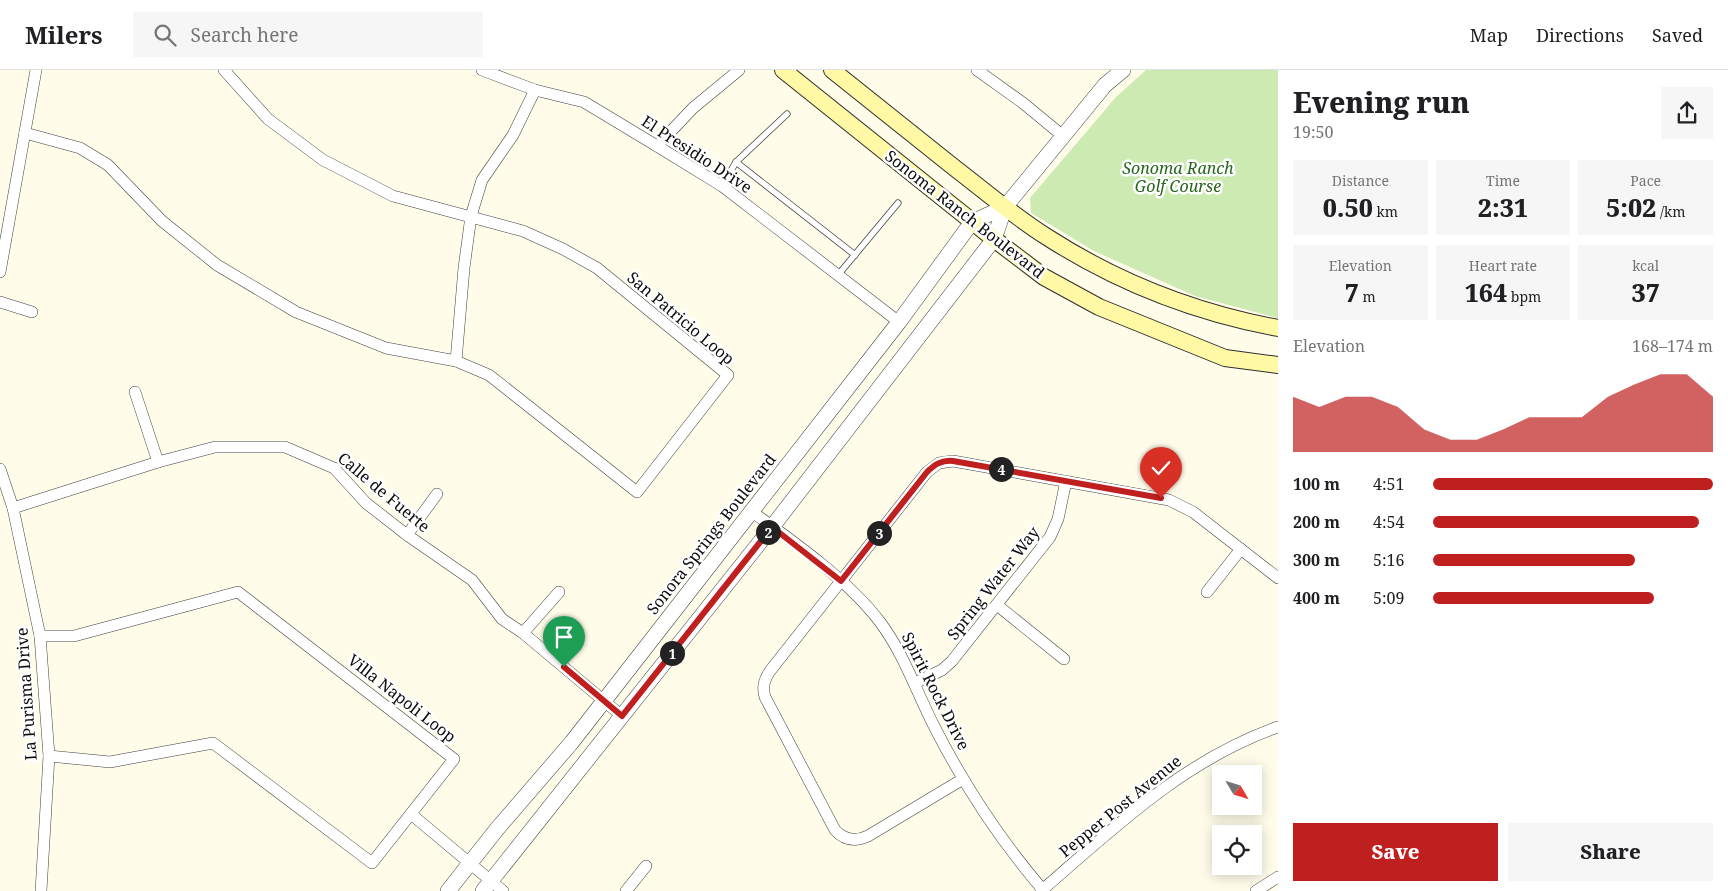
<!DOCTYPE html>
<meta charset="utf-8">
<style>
body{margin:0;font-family:"Noto Serif",serif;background:#f6f6f6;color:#202124;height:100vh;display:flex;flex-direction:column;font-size:19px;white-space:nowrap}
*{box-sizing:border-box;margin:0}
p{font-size:16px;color:#757577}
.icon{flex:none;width:28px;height:28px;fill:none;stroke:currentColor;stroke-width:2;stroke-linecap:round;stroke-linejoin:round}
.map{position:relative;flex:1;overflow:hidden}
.panel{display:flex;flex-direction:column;background:#fff;width:450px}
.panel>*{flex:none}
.needle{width:32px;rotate:128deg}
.buttons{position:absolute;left:1212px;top:695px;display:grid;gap:10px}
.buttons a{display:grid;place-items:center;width:50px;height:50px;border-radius:0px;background:#fff;box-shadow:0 2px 12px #0003;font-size:25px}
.pin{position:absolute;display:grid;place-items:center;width:42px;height:42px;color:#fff;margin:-51px -21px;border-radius:50% 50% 50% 0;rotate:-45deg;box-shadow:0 0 5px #0007}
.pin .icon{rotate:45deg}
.km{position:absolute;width:25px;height:25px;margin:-12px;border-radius:50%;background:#222;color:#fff;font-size:14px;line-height:25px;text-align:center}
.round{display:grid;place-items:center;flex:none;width:52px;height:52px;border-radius:0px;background:#f6f6f6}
.overview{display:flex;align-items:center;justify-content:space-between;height:85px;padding:0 15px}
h1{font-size:28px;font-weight:800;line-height:38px}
.stats{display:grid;grid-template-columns:repeat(3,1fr);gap:8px;height:85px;padding:5px 15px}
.stats div{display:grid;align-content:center;border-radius:0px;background:#f6f6f6;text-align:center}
.stats b{font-size:25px;font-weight:800}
.stats small{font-size:14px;font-weight:400}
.stats p{font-size:14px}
.chart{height:140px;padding:10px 15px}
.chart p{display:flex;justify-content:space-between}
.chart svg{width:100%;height:90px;margin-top:5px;fill:#c01f20;opacity:.7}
.button{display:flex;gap:10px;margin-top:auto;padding:10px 15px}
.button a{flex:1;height:58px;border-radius:0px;background:#c01f20;color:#fff;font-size:20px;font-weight:800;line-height:58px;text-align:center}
.button a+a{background:#f6f6f6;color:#202124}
ul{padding:0 15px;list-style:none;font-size:16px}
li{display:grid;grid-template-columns:80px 60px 1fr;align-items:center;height:38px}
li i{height:12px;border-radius:6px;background:#c01f20}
header{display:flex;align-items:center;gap:30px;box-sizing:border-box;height:70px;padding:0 25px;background:#fff;border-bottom:1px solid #e0e0e0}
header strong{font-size:24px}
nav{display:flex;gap:28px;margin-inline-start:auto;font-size:18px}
.search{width:350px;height:45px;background:#f6f6f6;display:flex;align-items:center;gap:12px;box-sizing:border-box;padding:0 18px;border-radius:0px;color:#757577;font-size:19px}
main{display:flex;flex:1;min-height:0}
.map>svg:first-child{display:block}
.green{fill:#cdeab3}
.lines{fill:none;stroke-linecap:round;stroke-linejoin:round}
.service-casing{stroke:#3f3f3f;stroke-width:7}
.minor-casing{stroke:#3f3f3f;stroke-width:12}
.tertiary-casing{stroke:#3f3f3f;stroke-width:16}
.secondary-casing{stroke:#2e2e2e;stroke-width:18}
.service{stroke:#fff;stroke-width:5.5}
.minor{stroke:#fff;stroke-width:11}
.tertiary{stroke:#fff;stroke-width:15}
.secondary{stroke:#fff9a5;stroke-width:16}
.route-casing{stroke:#fff;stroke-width:10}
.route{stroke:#c01f20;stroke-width:6}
.labels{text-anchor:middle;stroke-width:5;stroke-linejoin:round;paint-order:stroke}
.street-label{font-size:16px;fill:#0c0c0c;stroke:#fff}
.park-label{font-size:16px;font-style:italic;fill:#26651a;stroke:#fff}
</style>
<header>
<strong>Milers</strong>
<div class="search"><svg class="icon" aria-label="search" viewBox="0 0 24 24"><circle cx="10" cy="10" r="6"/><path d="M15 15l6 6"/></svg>Search here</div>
<nav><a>Map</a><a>Directions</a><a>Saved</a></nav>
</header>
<main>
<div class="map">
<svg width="1278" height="821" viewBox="0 0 1278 821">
<rect width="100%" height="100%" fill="#fffcea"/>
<path class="green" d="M1146,0H1278V248L1195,226L1094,181L1031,143L1030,128L1116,27Z"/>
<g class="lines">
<defs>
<g id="service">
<path d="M736,92L787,44"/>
<path d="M722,116L736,92L855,185"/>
<path d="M838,205L898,133"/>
</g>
<g id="minor">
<path d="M482,0L535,20L584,32L657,76L722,116L899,252"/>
<path d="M977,0L1023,33L1063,66"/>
<path d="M25,63L80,78L108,95L162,151L217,195L296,242L386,278L456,291L489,305L637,422L728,305L597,198L563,179L523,161L393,126L323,90L268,49L224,0"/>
<path d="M657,76L693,38L739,0"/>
<path d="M0,202L36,0"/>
<path d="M0,232L32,242"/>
<path d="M456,291L464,198L471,146L482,110L513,65L535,20"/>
<path d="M135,322L158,392"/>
<path d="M0,399L13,438L40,566L49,686L41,821"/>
<path d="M13,438L158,392L215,377H285L334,398L366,433L407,465L472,510L502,549L523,563L622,646"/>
<path d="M751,441C794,472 848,510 880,552C904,584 916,621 934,656C964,715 1000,770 1043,820"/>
<path d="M407,465L437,424"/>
<path d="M1207,522L1241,479"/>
<path d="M997,535L1064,589"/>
<path d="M523,563L559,522"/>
<path d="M40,566H74L238,522L454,689L372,793L213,673L110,692L49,686"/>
<path d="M915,613L942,600L952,591L1050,467L1058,449L1066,411"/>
<path d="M963,709L868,766C855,772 844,770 835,760L765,627C762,617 764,610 770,601L927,402L939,393L953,391L1169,430L1193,442L1278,508"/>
<path d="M411,744L503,821"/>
<path d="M626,821L646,796"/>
<path d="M1041,821C1115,757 1184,690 1278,657"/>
<path d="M1256,821L1278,807"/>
</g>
<g id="tertiary">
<path d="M448,821L497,759L572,672L899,252L972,152L1005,137"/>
<path d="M483,821L772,457L994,169L1005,137L1105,15L1123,0"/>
</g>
<g id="secondary">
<path d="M783,0L994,169L1044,207L1099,237L1225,288L1278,295"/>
<path d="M832,0C873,33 915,66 956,99C986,122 1015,147 1047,167C1117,212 1197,243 1278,258"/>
</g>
</defs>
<use href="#service" class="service-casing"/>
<use href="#minor" class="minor-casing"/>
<use href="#tertiary" class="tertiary-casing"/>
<use href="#secondary" class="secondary-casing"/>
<use href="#service" class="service"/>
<use href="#minor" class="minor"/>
<use href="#tertiary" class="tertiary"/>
<use href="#secondary" class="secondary"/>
</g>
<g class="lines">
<defs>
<path id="route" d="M564,597L622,646L772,457L841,511L927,402C935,394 942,390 953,391L1161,428"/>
</defs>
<use href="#route" class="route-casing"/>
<use href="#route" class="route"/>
</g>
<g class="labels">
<g class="street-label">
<text transform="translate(697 84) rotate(33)" y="6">El Presidio Drive</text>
<text transform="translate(965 144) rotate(38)" y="6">Sonoma Ranch Boulevard</text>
<text transform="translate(681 248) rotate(40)" y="6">San Patricio Loop</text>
<text transform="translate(384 422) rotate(40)" y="6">Calle de Fuerte</text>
<text transform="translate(711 464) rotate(-52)" y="6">Sonora Springs Boulevard</text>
<text transform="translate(993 513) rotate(-52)" y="6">Spring Water Way</text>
<text transform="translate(936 621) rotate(63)" y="6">Spirit Rock Drive</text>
<text transform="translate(26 624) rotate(-94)" y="6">La Purisma Drive</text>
<text transform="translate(402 628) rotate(38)" y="6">Villa Napoli Loop</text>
<text transform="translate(1120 736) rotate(-39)" y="6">Pepper Post Avenue</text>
</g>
<g class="park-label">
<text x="1178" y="104">Sonoma Ranch<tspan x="1178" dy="18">Golf Course</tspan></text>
</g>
</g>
</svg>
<div class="buttons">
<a><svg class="needle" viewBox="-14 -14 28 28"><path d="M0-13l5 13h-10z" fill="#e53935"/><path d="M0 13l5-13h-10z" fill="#757577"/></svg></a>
<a><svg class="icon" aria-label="locate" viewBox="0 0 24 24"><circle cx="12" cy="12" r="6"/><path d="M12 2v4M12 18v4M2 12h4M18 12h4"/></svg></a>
</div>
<div class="pin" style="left:564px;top:597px;background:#1e9e55"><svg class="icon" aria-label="arrive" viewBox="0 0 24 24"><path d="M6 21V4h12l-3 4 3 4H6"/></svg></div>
<div class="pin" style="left:1161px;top:428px;background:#d93025"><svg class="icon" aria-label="check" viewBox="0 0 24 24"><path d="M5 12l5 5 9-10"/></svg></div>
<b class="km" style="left:672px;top:583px">1</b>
<b class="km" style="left:768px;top:462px">2</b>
<b class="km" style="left:879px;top:463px">3</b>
<b class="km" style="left:1001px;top:399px">4</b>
</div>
<section class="panel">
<div class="overview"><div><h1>Evening run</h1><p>19:50</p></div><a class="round"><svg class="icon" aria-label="share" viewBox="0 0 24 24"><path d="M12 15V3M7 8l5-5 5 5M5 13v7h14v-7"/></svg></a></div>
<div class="stats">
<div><p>Distance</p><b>0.50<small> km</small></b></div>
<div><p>Time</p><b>2:31</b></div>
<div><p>Pace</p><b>5:02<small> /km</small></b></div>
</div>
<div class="stats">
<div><p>Elevation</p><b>7<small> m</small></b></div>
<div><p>Heart rate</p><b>164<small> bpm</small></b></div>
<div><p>kcal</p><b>37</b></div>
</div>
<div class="chart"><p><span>Elevation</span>168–174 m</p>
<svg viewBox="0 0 160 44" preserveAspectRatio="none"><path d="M0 44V17L10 22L20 17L30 17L40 22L50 33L60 38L70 38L80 33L90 27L100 27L110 27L120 17L130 11L140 6L150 6L160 17V44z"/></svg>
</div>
<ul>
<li><b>100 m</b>4:51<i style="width:100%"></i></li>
<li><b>200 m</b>4:54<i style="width:95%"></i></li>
<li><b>300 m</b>5:16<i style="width:72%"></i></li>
<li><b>400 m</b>5:09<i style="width:79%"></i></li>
</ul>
<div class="button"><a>Save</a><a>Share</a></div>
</section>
</main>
